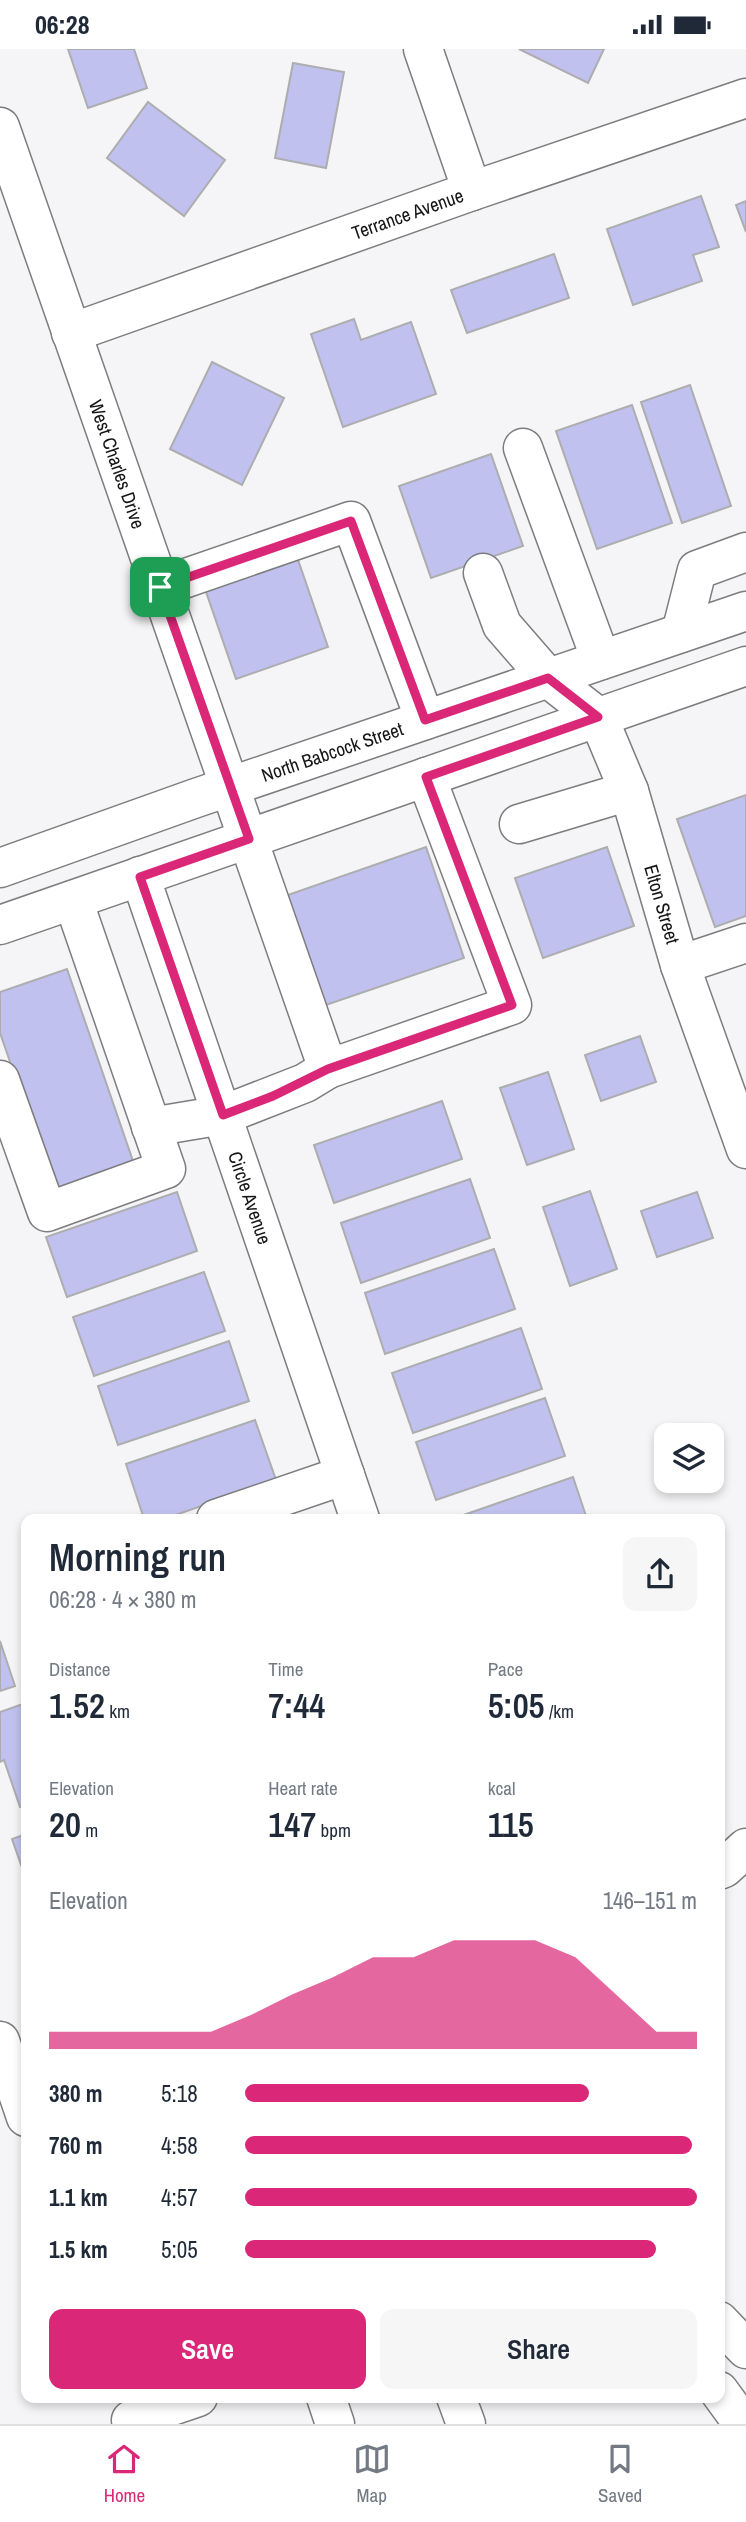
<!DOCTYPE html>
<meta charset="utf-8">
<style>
body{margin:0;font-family:"Archivo Narrow",sans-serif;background:#f6f6f7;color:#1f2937;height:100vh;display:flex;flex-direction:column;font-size:26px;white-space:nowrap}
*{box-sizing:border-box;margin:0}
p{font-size:23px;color:#747a83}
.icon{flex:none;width:38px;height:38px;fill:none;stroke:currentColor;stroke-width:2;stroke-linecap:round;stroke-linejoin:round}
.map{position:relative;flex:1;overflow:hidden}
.sheet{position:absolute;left:21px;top:1465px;width:704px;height:889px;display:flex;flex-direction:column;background:#fff;border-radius:14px;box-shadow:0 4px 10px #0003}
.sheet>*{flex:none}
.controls{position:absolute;left:654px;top:1374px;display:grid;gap:14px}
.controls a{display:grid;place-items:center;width:70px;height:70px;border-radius:14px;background:#fff;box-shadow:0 4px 10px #0003;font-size:35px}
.pin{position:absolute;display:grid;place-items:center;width:60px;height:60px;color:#fff;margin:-30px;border-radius:14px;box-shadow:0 4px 10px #0006}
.round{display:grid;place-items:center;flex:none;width:74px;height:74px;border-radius:14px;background:#f6f6f7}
.head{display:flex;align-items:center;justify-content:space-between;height:119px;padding:0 28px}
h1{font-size:38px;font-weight:600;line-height:52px}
.metrics{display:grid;grid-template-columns:repeat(3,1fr);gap:10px;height:119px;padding:7px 28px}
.metrics div{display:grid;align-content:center}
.metrics b{font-size:35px;font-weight:600}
.metrics small{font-size:19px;font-weight:400}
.metrics p{font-size:19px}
.chart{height:196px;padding:14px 28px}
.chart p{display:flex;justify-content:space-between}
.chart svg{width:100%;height:126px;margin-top:7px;fill:#db2777;opacity:.7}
.action{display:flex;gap:14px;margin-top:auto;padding:14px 28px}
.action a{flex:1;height:80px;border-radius:14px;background:#db2777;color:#fff;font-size:28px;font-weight:600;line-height:80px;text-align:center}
.action a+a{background:#f6f6f7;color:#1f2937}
ul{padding:0 28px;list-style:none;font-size:23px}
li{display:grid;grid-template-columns:112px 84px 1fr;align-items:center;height:52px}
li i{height:18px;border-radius:9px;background:#db2777}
.status{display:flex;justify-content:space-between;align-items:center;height:49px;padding:0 35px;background:#fff;direction:ltr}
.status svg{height:19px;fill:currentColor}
.dock{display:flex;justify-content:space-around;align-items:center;height:98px;border-top:2px solid #e0e1e3;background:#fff;font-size:19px;color:#747a83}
.dock a{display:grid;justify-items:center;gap:4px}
.dock .current{color:#db2777}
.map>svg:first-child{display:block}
.building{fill:#c0c1ee;stroke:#adadaf;stroke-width:2}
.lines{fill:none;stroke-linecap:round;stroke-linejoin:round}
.minor-casing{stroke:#7d7d7f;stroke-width:41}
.major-casing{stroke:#7d7d7f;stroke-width:41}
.minor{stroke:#fff;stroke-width:38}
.major{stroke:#fff;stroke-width:38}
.route-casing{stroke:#fff;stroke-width:14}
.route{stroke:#db2777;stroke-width:9}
.labels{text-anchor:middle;stroke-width:6;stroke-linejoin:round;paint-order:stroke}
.street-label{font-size:19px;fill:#151516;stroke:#fff}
</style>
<div class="status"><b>06:28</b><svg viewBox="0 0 49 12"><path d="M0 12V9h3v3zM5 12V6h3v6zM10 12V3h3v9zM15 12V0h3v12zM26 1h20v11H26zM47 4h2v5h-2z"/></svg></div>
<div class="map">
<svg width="746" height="2375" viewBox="0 0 746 2375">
<rect width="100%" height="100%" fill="#f5f5f7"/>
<g class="building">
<path d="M68,0H134L147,39L88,59Z"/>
<path d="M519,0H604L588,34Z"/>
<path d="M293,14L344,23L326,119L275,109Z"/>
<path d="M148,53L225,111L184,167L107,109Z"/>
<path d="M701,147L719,198L693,206L702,232L633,256L607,180Z"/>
<path d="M746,152V183L736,156Z"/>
<path d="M554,205L569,249L467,284L451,241Z"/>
<path d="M354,270L361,291L411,273L436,345L343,378L311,285Z"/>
<path d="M212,313L284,349L242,436L170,400Z"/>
<path d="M690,336L731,457L682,474L641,353Z"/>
<path d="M632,356L672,474L597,500L556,382Z"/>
<path d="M491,405L523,497L431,529L399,437Z"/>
<path d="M295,502L328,598L236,630L203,534Z"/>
<path d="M746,746V867L715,878L677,770Z"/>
<path d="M426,798L464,909L317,959L279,849Z"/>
<path d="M607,798L634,877L543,909L515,829Z"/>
<path d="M67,920L134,1115L55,1142L0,984V943Z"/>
<path d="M640,987L656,1033L601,1052L585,1006Z"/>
<path d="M548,1023L574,1100L527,1116L500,1039Z"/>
<path d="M442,1052L462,1110L334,1154L314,1096Z"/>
<path d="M470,1130L490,1189L361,1234L341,1174Z"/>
<path d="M590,1142L617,1220L570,1237L543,1158Z"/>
<path d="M177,1143L197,1202L67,1248L46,1188Z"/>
<path d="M697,1143L713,1189L657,1208L641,1162Z"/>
<path d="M494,1200L515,1260L385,1305L365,1244Z"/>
<path d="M204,1223L225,1282L94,1327L73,1268Z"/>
<path d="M521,1279L542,1340L413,1384L392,1324Z"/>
<path d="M229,1292L249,1352L118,1396L98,1337Z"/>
<path d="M545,1349L565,1407L436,1451L416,1393Z"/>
<path d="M255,1371L276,1431L164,1470H144L126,1415Z"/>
<path d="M573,1428L587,1470H452Z"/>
<path d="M0,1592L15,1637L0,1642Z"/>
<path d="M26,1654V1756L20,1758L4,1711L0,1713V1663Z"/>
<path d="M26,1785V1830L12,1790Z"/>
</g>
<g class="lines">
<defs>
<g id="minor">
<path d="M423,0L472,142"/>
<path id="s1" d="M0,78L328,1020L512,956L426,728"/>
<path id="s2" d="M71,284L472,142L746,49"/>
<path d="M523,399L601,611"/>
<path id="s3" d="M483,524L502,576L548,629L598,668L629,742L680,916L746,1100"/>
<path d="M160,538L351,472L425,671"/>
<path d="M681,584L697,521L746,503"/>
<path d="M519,775L629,742"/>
<path id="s4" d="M140,827L360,1470"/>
<path d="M680,916L746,894"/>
<path d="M0,1031L47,1163L166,1120L73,851"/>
<path d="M151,1078L223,1066L305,1034L328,1020"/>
<path d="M216,1470L345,1426"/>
<path d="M719,1821L724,1819L746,1799"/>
<path d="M0,1992L26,2068"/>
<path d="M719,2272L746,2300"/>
<path d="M719,2342L743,2375"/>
<path d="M326,2348L335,2375"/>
<path d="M456,2348L466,2375"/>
<path d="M131,2371L198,2348"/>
</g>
<g id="major">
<path id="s5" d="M0,819L196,749L746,562"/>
<path d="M0,876L746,617"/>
</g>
</defs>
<use href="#minor" class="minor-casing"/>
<use href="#major" class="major-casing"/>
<use href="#minor" class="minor"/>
<use href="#major" class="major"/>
</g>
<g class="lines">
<defs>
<path id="route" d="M351,472L425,671L548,629L598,668L426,728L512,956L328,1020L273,1047L223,1066L140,828L249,790L160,538Z"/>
</defs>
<use href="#route" class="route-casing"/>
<use href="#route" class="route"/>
</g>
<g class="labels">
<g class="street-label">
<text dy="7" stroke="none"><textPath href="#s2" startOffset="357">Terrance Avenue</textPath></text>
<text dy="7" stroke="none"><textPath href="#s1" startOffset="357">West Charles Drive</textPath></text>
<text dy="7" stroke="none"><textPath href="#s5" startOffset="352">North Babcock Street</textPath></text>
<text dy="7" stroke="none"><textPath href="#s3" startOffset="387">Elton Street</textPath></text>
<text dy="7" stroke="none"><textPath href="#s4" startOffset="340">Circle Avenue</textPath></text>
</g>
</g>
</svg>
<div class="controls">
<a><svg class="icon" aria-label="layers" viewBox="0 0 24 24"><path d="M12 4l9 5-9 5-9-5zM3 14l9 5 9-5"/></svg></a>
</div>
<div class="pin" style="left:160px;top:538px;background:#1e9e55"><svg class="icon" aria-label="arrive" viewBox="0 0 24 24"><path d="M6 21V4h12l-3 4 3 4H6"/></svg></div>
<section class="sheet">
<div class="head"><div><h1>Morning run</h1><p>06:28 · 4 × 380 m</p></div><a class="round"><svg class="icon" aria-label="share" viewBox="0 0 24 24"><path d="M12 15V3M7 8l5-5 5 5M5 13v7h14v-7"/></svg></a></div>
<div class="metrics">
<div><p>Distance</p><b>1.52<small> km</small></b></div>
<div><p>Time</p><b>7:44</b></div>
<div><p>Pace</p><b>5:05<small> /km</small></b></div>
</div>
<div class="metrics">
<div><p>Elevation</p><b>20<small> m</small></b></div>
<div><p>Heart rate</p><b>147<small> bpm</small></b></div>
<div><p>kcal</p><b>115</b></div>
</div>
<div class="chart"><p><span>Elevation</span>146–151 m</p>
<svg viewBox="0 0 160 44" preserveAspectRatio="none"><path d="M0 44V38L10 38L20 38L30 38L40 38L50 32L60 25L70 19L80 12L90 12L100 6L110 6L120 6L130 12L140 25L150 38L160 38V44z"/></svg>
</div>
<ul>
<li><b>380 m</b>5:18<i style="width:76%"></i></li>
<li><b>760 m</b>4:58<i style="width:99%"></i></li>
<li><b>1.1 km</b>4:57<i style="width:100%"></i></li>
<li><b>1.5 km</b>5:05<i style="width:91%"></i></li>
</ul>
<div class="action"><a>Save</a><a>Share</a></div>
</section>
</div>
<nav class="dock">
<a class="current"><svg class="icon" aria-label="home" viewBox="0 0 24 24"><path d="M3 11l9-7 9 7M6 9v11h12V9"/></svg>Home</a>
<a><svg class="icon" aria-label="map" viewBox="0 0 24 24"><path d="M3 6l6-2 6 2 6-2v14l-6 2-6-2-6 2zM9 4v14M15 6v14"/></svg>Map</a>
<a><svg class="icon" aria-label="saved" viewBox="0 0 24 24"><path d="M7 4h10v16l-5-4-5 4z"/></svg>Saved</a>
</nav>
